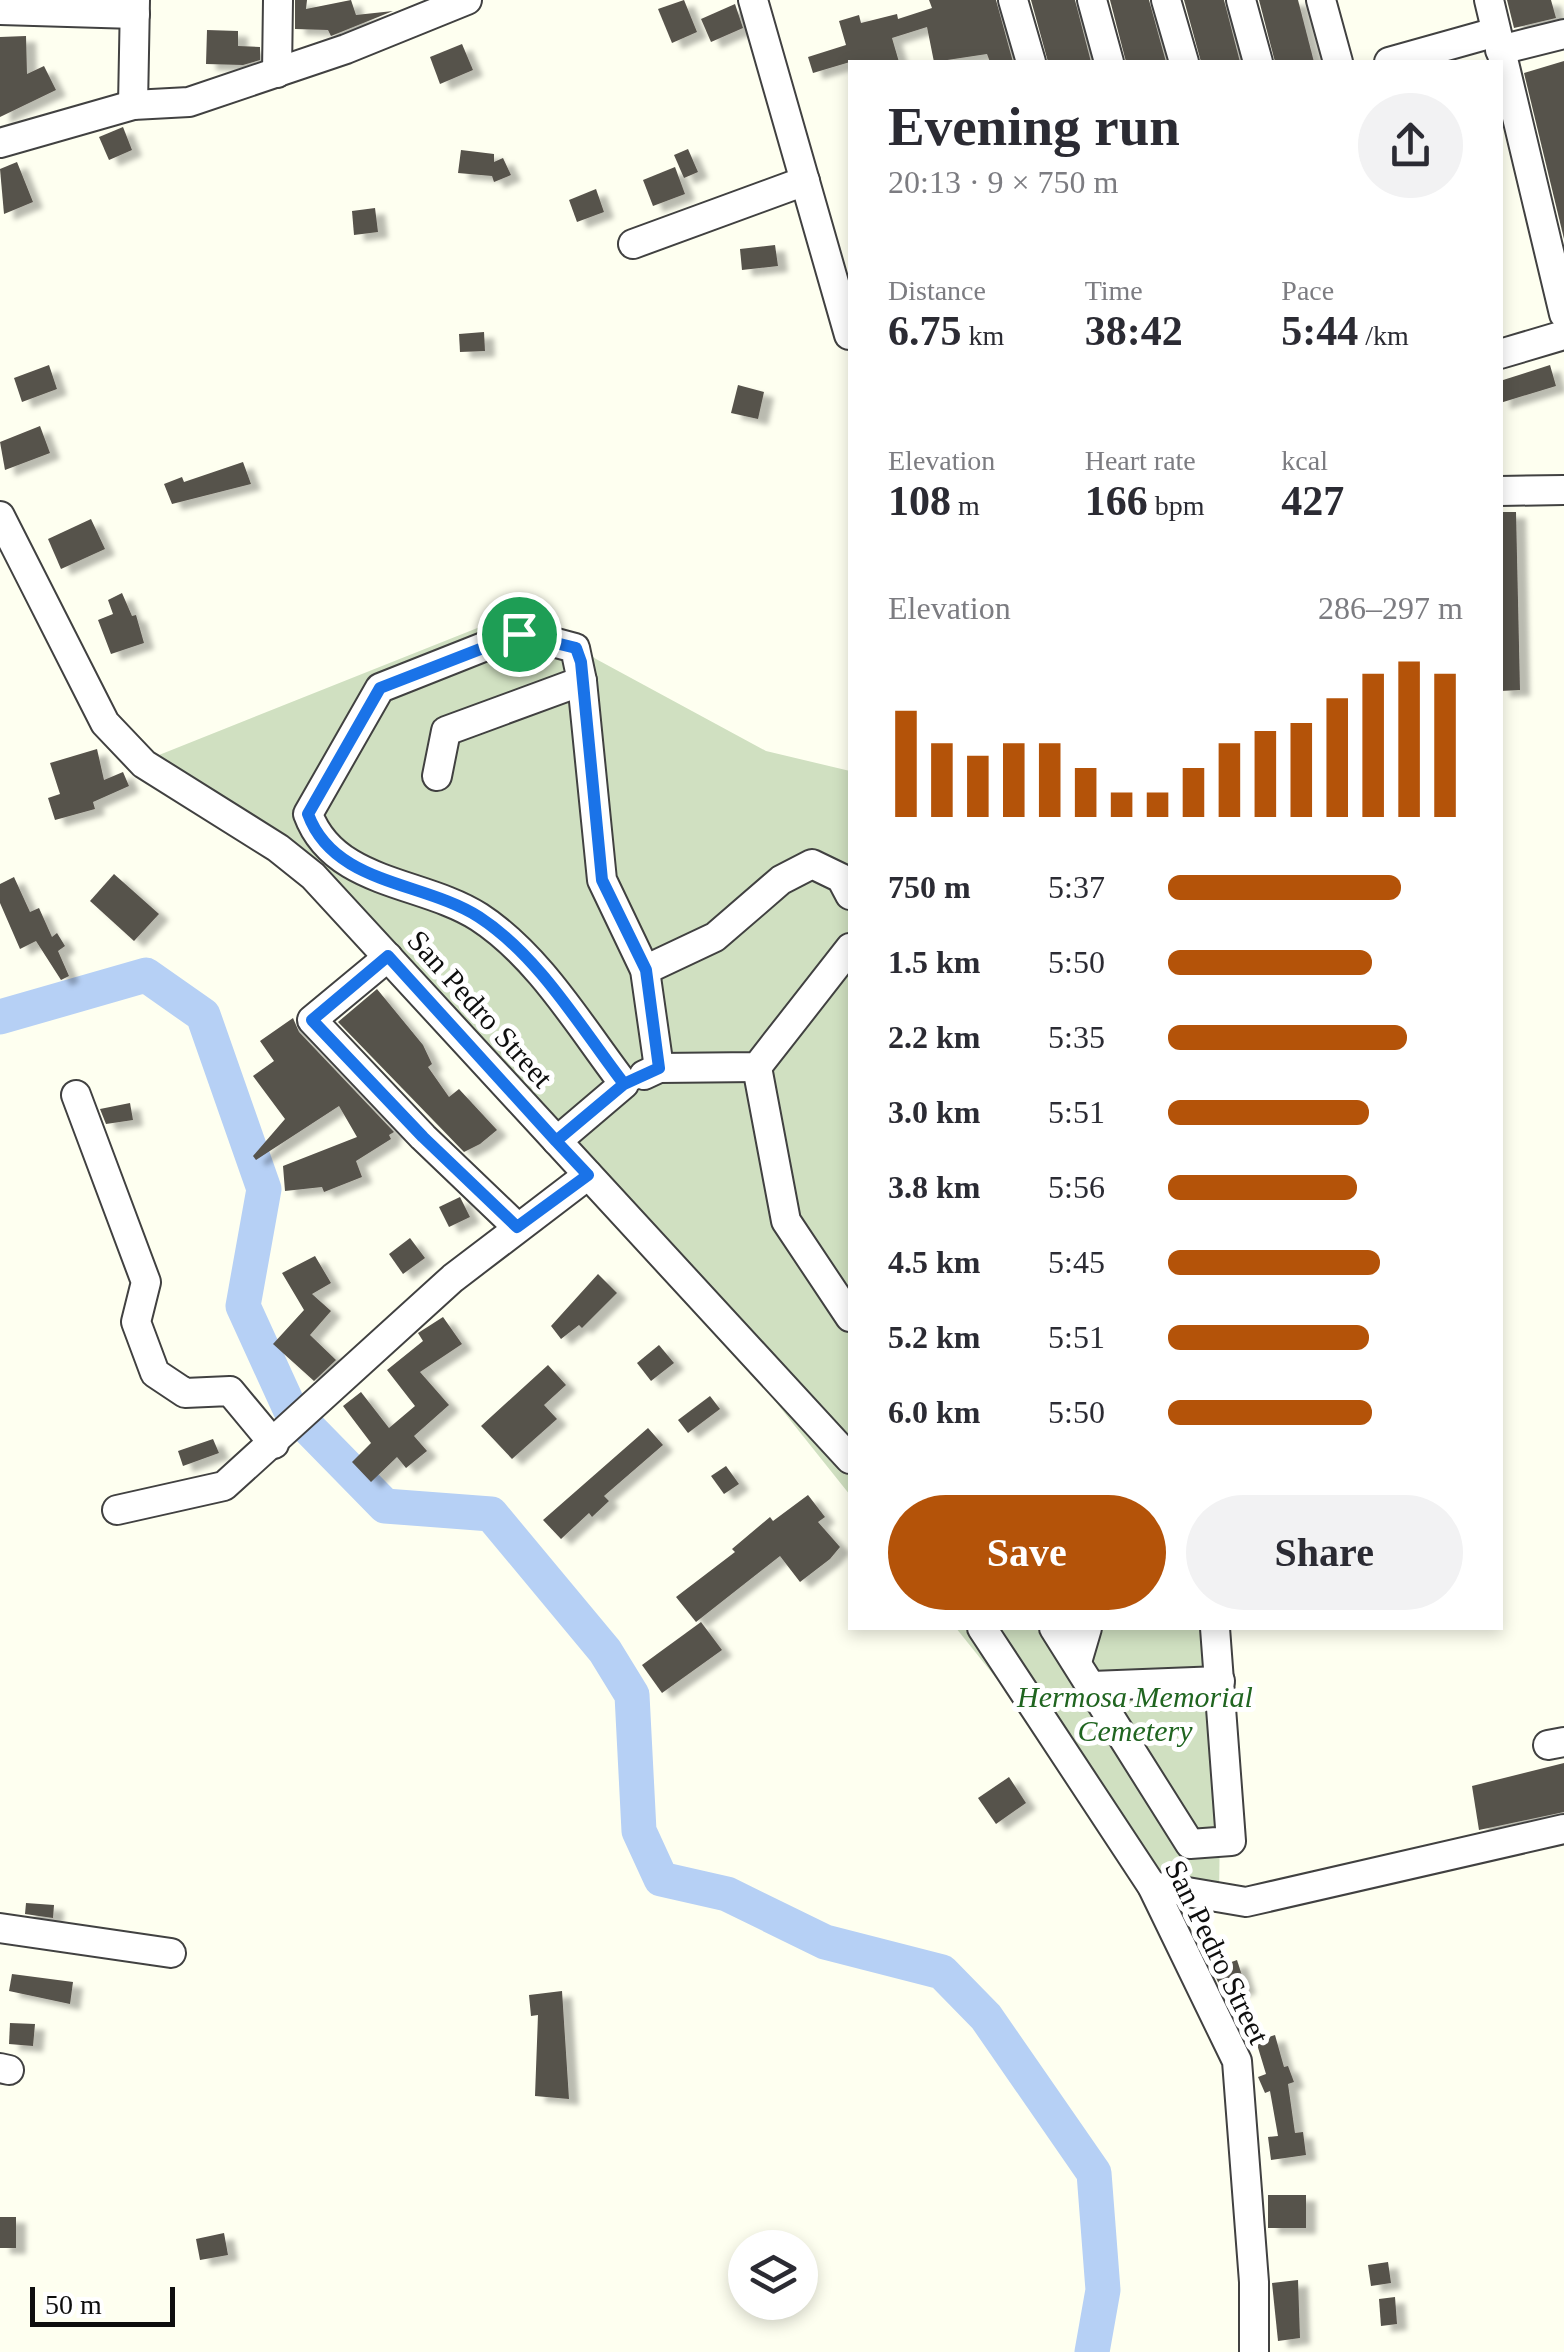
<!DOCTYPE html>
<meta charset="utf-8">
<style>
body{margin:0;font-family:"Times New Roman",serif;background:#f2f2f3;color:#2b2b33;height:100vh;display:flex;flex-direction:column;font-size:38px;white-space:nowrap}
*{box-sizing:border-box;margin:0}
p{font-size:32px;color:#7c7c81}
.icon{flex:none;width:55px;height:55px;fill:none;stroke:currentColor;stroke-width:2;stroke-linecap:round;stroke-linejoin:round}
.map{position:relative;flex:1;overflow:hidden}
.sheet{position:absolute;left:848px;top:60px;width:655px;height:1570px;display:flex;flex-direction:column;background:#fff;border-radius:0px;box-shadow:0 5px 15px #0003}
.sheet>*{flex:none}
.tools{position:absolute;left:728px;top:2230px;display:grid;gap:20px}
.tools a{display:grid;place-items:center;width:90px;height:90px;border-radius:50%;background:#fff;box-shadow:0 5px 15px #0003;font-size:50px}
.scale{position:absolute;left:30px;bottom:25px;width:145px;box-sizing:border-box;padding-left:10px;border:5px solid #0e0e0e;border-top:0;font-size:28px;line-height:35px;white-space:nowrap;color:#0e0e0e;-webkit-text-stroke:8px #fff;paint-order:stroke}
.pin{position:absolute;display:grid;place-items:center;width:85px;height:85px;color:#fff;margin:-42px;border:5px solid #fff;border-radius:50%;box-shadow:0 2px 10px #0007}
.round{display:grid;place-items:center;flex:none;width:105px;height:105px;border-radius:52px;background:#f2f2f3}
.overview{display:flex;align-items:center;justify-content:space-between;height:170px;padding:0 40px}
h1{font-size:55px;font-weight:700;line-height:75px}
.stats{display:grid;grid-template-columns:repeat(3,1fr);gap:15px;height:170px;padding:10px 40px}
.stats div{display:grid;align-content:center}
.stats b{font-size:42px;font-weight:700}
.stats small{font-size:28px;font-weight:400}
.stats p{font-size:28px}
.chart{height:280px;padding:20px 40px}
.chart p{display:flex;justify-content:space-between}
.chart svg{width:100%;height:180px;margin-top:10px;stroke:#b45309;stroke-width:6}
.action{display:flex;gap:20px;margin-top:auto;padding:20px 40px}
.action a{flex:1;height:115px;border-radius:60px;background:#b45309;color:#fff;font-size:40px;font-weight:700;line-height:115px;text-align:center}
.action a+a{background:#f2f2f3;color:#2b2b33}
ul{padding:0 40px;list-style:none;font-size:32px}
li{display:grid;grid-template-columns:160px 120px 1fr;align-items:center;height:75px}
li i{height:25px;border-radius:12px;background:#b45309}
.map>svg:first-child{display:block}
.cemetery{fill:#d0e0c1}
.lines{fill:none;stroke-linecap:round;stroke-linejoin:round}
.river{stroke:#b6d0f5;stroke-width:35}
.building{fill:#57524b;filter:url(#shadow)}
.minor-casing{stroke:#414141;stroke-width:32}
.minor{stroke:#fff;stroke-width:28}
.route-casing{stroke:#fff;stroke-width:20}
.route{stroke:#1a73e8;stroke-width:12}
.labels{text-anchor:middle;stroke-width:10;stroke-linejoin:round;paint-order:stroke}
.street-label{font-size:30px;fill:#0e0e0e;stroke:#fff}
.park-label{font-size:30px;font-style:italic;fill:#206520;stroke:#fff}
</style>
<div class="map">
<svg width="1564" height="2352" viewBox="0 0 1564 2352">
<defs>
<filter id="shadow"><feDropShadow dx="10" dy="6" stdDeviation="2.5" flood-color="#0004"/></filter>
</defs>
<rect width="100%" height="100%" fill="#fefff0"/>
<g class="cemetery">
<path d="M500,619L558,631L596,659L766,751L850,771V1495L605,1188L314,867L154,757Z"/>
<path d="M956,1628H1223L1219,1893L1163,1887Z"/>
</g>
<g class="lines">
<path class="river" d="M0,1017L146,975L203,1015L264,1189L243,1306L290,1409L385,1506L491,1514L605,1651L632,1695L639,1831L661,1879L727,1894L825,1942L942,1972L986,2017L1094,2173L1103,2290L1092,2352"/>
</g>
<g class="building">
<path d="M295,0H307L306,9L351,0L356,15L393,11L331,36L328,30L295,29Z"/>
<path d="M684,0L697,32L672,43L658,9Z"/>
<path d="M929,0H996L1013,62H990L987,54L934,62L927,27L892,38L899,62H850L813,73L808,57L846,45L839,21L859,15L861,23L897,14L898,19L932,8Z"/>
<path d="M1031,0H1075L1091,62H1048Z"/>
<path d="M1110,0H1149L1166,62H1126Z"/>
<path d="M1184,0H1224L1240,62H1201Z"/>
<path d="M1259,0H1298L1314,62H1275Z"/>
<path d="M1507,0H1551L1556,18L1514,28Z"/>
<path d="M735,4L743,28L711,42L701,19Z"/>
<path d="M207,30L238,31V46L260,47V60L243,65L206,64Z"/>
<path d="M26,36L27,74L44,66L56,90L0,117V37Z"/>
<path d="M462,44L473,70L440,84L430,57Z"/>
<path d="M1564,61V239L1524,73Z"/>
<path d="M123,127L132,150L109,160L99,137Z"/>
<path d="M688,149L698,172L684,178L674,155Z"/>
<path d="M461,150L494,154V162L503,158L511,175L494,182L492,176L458,173Z"/>
<path d="M17,162L33,202L4,214L0,169Z"/>
<path d="M675,167L685,194L653,206L643,180Z"/>
<path d="M596,189L604,212L577,222L569,200Z"/>
<path d="M375,208L378,232L354,235L352,211Z"/>
<path d="M775,245L778,266L742,270L740,249Z"/>
<path d="M484,332L485,351L460,352L459,334Z"/>
<path d="M49,365L57,389L22,402L14,378Z"/>
<path d="M1550,365L1556,386L1500,403V381Z"/>
<path d="M738,385L764,392L758,419L731,413Z"/>
<path d="M40,426L50,453L5,470L0,442Z"/>
<path d="M243,462L251,484L172,504L164,484L182,477L184,482Z"/>
<path d="M1500,512H1516L1520,690L1500,691Z"/>
<path d="M91,519L105,549L61,569L48,539Z"/>
<path d="M122,593L132,616L136,615L144,643L111,654L98,620L113,614L108,600Z"/>
<path d="M97,749L104,780L123,772L129,786L93,802L95,809L55,820L48,798L60,794L50,763Z"/>
<path d="M114,874L159,914L134,941L90,901Z"/>
<path d="M14,877L30,912L39,908L52,937L57,933L65,946L58,951L69,976L61,980L36,941L20,949L0,903V884Z"/>
<path d="M377,989L423,1045L432,1064L428,1067L449,1097L459,1089L497,1130L480,1144L464,1152L338,1022Z"/>
<path d="M293,1018L299,1032L394,1132L389,1135L391,1139L356,1161L362,1177L324,1192L322,1187L285,1191L283,1166L357,1137L339,1106L256,1160L253,1156L285,1119L253,1076L274,1061L260,1041Z"/>
<path d="M130,1103L133,1120L106,1124L100,1109Z"/>
<path d="M460,1197L470,1217L449,1227L439,1207Z"/>
<path d="M410,1238L425,1258L403,1274L389,1254Z"/>
<path d="M315,1256L331,1283L312,1294L331,1311L310,1335L336,1360L314,1381L273,1344L304,1310L282,1273Z"/>
<path d="M598,1274L617,1293L582,1328L579,1325L561,1339L551,1326Z"/>
<path d="M443,1317L462,1344L420,1372L449,1405L414,1436L427,1451L406,1468L397,1457L371,1482L352,1462L371,1443L343,1406L361,1392L389,1428L415,1406L387,1370L423,1341L418,1333Z"/>
<path d="M659,1345L674,1363L651,1381L637,1363Z"/>
<path d="M548,1365L566,1385L544,1405L557,1419L512,1459L481,1426Z"/>
<path d="M710,1396L720,1409L688,1433L678,1420Z"/>
<path d="M648,1428L663,1445L604,1496L609,1501L592,1517L589,1513L561,1539L543,1520Z"/>
<path d="M213,1439L219,1453L183,1466L178,1451Z"/>
<path d="M726,1466L739,1484L724,1494L711,1476Z"/>
<path d="M808,1495L825,1517L818,1522L840,1547L830,1559L800,1582L780,1556L696,1622L676,1597L735,1552L732,1549L770,1517L773,1521Z"/>
<path d="M701,1622L722,1650L662,1693L642,1665Z"/>
<path d="M1564,1763V1812L1479,1830L1472,1786Z"/>
<path d="M1009,1777L1026,1803L996,1824L978,1798Z"/>
<path d="M26,1903L54,1905L53,1918L25,1914Z"/>
<path d="M1237,1960L1246,1988L1224,1995L1212,1969Z"/>
<path d="M12,1974L73,1982L70,2004L9,1991Z"/>
<path d="M562,1991L569,2099L535,2096L538,2015L531,2016L529,1995Z"/>
<path d="M10,2023L35,2024L33,2046L9,2044Z"/>
<path d="M1275,2035L1284,2067L1288,2066L1294,2082L1288,2084L1295,2133L1303,2132L1306,2155L1271,2160L1268,2137L1278,2136L1270,2091L1265,2093L1258,2077L1266,2074L1256,2041Z"/>
<rect x="1268" y="2195" width="38" height="33"/>
<rect x="0" y="2217" width="16" height="31"/>
<path d="M224,2233L228,2255L200,2260L196,2239Z"/>
<path d="M1388,2262L1391,2283L1371,2286L1368,2265Z"/>
<path d="M1298,2280L1300,2338L1278,2341L1272,2283Z"/>
<path d="M1395,2297L1397,2324L1381,2326L1379,2299Z"/>
</g>
<g class="lines">
<defs>
<g id="minor">
<path d="M753,0L849,335"/>
<path d="M1013,0L1031,62"/>
<path d="M1092,0L1109,62"/>
<path d="M1166,0L1184,62"/>
<path d="M1241,0L1258,62"/>
<path d="M1321,0L1338,62"/>
<path d="M1489,0L1564,314"/>
<path d="M0,10L135,14"/>
<path d="M1500,50L1564,34"/>
<path d="M1389,62L1496,32"/>
<path d="M277,73L278,0"/>
<path d="M133,105L135,0"/>
<path d="M0,143L133,105L189,102L346,49L467,0"/>
<path d="M633,244L805,181"/>
<path d="M1500,354L1564,335"/>
<path d="M1500,491L1564,490"/>
<path d="M0,516L105,723L144,764L278,848L313,876L850,1459"/>
<path d="M582,681L602,880L645,970L659,1068"/>
<path d="M437,776L446,731L582,681L575,648L519,633L380,688L308,814C334,885 423,881 479,917C539,956 581,1028 624,1084L557,1141"/>
<path d="M388,957L312,1020L423,1137L517,1227"/>
<path d="M645,970L715,937L781,880L812,864L841,878L850,895"/>
<path d="M757,1067L786,1221L850,1317"/>
<path d="M644,1075L659,1068L757,1067L850,948"/>
<path d="M76,1095L146,1282L136,1322L155,1373L185,1393L230,1391L274,1444"/>
<path d="M117,1510L224,1486L453,1278L588,1175"/>
<path d="M982,1628L1152,1886L1237,2061L1254,2282V2352"/>
<path d="M1054,1628L1190,1844L1231,1841L1215,1628"/>
<path d="M1077,1662L1087,1628"/>
<path d="M1092,1686L1220,1681"/>
<path d="M1548,1745L1564,1742"/>
<path d="M1152,1886L1246,1902L1564,1829"/>
<path d="M0,1928L171,1953"/>
<path d="M0,2068L9,2070"/>
</g>
</defs>
<use href="#minor" class="minor-casing"/>
<use href="#minor" class="minor"/>
</g>
<g class="lines">
<defs>
<path id="route" d="M519,634L576,648L581,662L602,880L646,970L659,1068L624,1084L556,1141L388,956L312,1020L423,1137L517,1227L588,1175L556,1141L624,1084C581,1028 539,956 479,917C423,881 334,885 308,814L380,688L519,634"/>
</defs>
<use href="#route" class="route-casing"/>
<use href="#route" class="route"/>
</g>
<g class="labels">
<g class="street-label">
<text transform="translate(480 1009) rotate(48)" y="10">San Pedro Street</text>
<text transform="translate(1217 1952) rotate(64)" y="10">San Pedro Street</text>
</g>
<g class="park-label">
<text x="1135" y="1707">Hermosa Memorial<tspan x="1135" dy="34">Cemetery</tspan></text>
</g>
</g>
</svg>
<div class="tools">
<a><svg class="icon" aria-label="layers" viewBox="0 0 24 24"><path d="M12 4l9 5-9 5-9-5zM3 14l9 5 9-5"/></svg></a>
</div>
<div class="scale">50 m</div>
<div class="pin" style="left:519px;top:634px;background:#1e9e55"><svg class="icon" aria-label="arrive" viewBox="0 0 24 24"><path d="M6 21V4h12l-3 4 3 4H6"/></svg></div>
<section class="sheet">
<div class="overview"><div><h1>Evening run</h1><p>20:13 · 9 × 750 m</p></div><a class="round"><svg class="icon" aria-label="share" viewBox="0 0 24 24"><path d="M12 15V3M7 8l5-5 5 5M5 13v7h14v-7"/></svg></a></div>
<div class="stats">
<div><p>Distance</p><b>6.75<small> km</small></b></div>
<div><p>Time</p><b>38:42</b></div>
<div><p>Pace</p><b>5:44<small> /km</small></b></div>
</div>
<div class="stats">
<div><p>Elevation</p><b>108<small> m</small></b></div>
<div><p>Heart rate</p><b>166<small> bpm</small></b></div>
<div><p>kcal</p><b>427</b></div>
</div>
<div class="chart"><p><span>Elevation</span>286–297 m</p>
<svg viewBox="0 0 160 44" preserveAspectRatio="none"><path d="M5 44V18M15 44V26M25 44V29M35 44V26M45 44V26M55 44V32M65 44V38M75 44V38M85 44V32M95 44V26M105 44V23M115 44V21M125 44V15M135 44V9M145 44V6M155 44V9"/></svg>
</div>
<ul>
<li><b>750 m</b>5:37<i style="width:79%"></i></li>
<li><b>1.5 km</b>5:50<i style="width:69%"></i></li>
<li><b>2.2 km</b>5:35<i style="width:81%"></i></li>
<li><b>3.0 km</b>5:51<i style="width:68%"></i></li>
<li><b>3.8 km</b>5:56<i style="width:64%"></i></li>
<li><b>4.5 km</b>5:45<i style="width:72%"></i></li>
<li><b>5.2 km</b>5:51<i style="width:68%"></i></li>
<li><b>6.0 km</b>5:50<i style="width:69%"></i></li>
</ul>
<div class="action"><a>Save</a><a>Share</a></div>
</section>
</div>
